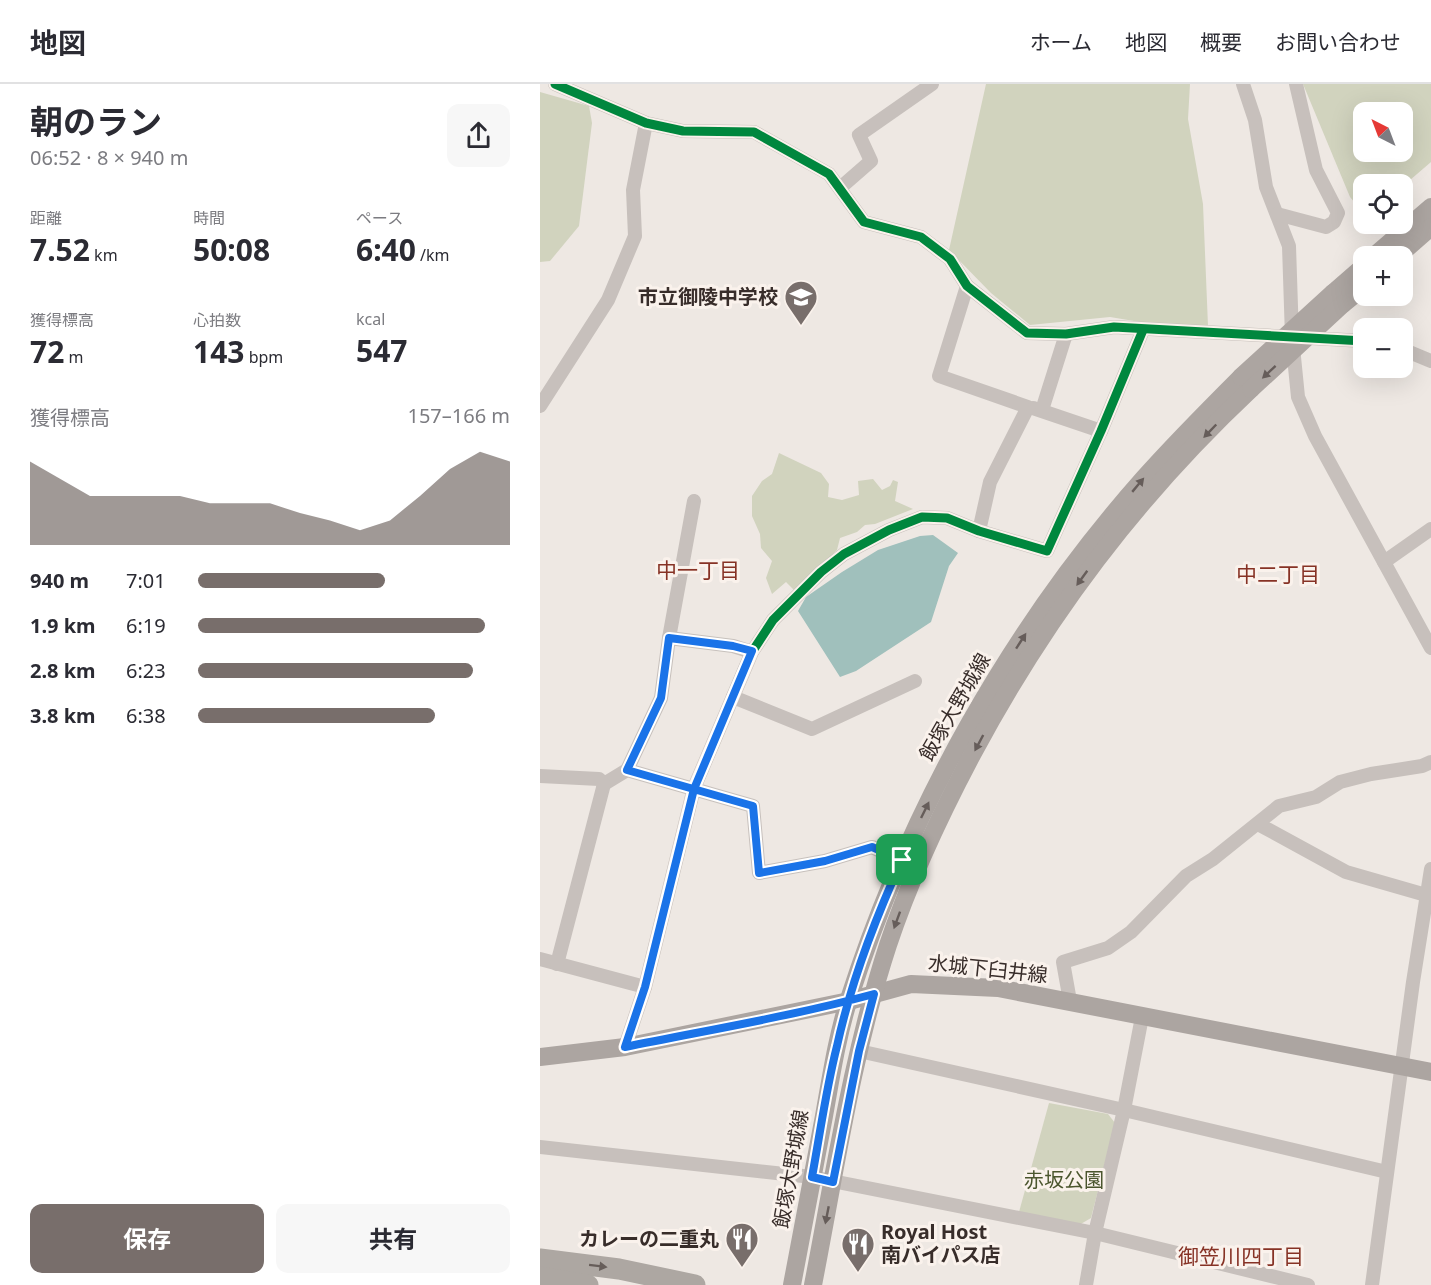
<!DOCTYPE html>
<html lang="ja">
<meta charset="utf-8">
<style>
body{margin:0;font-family:"Noto Sans","Noto Sans JP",sans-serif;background:#f7f7f7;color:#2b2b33;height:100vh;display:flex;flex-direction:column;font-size:22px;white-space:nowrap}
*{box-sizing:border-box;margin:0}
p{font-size:20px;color:#7c7c81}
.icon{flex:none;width:33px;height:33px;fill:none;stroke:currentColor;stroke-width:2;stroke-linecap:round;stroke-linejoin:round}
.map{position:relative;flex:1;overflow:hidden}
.drawer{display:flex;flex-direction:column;background:#fff;width:540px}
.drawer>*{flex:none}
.needle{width:39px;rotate:318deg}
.tools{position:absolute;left:813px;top:18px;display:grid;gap:12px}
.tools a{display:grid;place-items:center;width:60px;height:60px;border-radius:12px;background:#fff;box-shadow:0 6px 24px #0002;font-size:30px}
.pin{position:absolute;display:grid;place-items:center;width:51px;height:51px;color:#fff;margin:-26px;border-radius:12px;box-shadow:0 3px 9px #0006}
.round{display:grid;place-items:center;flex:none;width:63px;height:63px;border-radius:12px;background:#f7f7f7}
.head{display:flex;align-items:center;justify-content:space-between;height:102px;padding:0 30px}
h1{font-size:33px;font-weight:700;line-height:45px}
.figures{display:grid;grid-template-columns:repeat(3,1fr);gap:9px;height:102px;padding:6px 30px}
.figures div{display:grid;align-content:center}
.figures b{font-size:30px;font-weight:700}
.figures small{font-size:16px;font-weight:400}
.figures p{font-size:16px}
.chart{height:168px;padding:12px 30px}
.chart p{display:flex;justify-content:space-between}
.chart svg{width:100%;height:108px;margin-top:6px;fill:#786e6b;opacity:.7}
.cta{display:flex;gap:12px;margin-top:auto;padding:12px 30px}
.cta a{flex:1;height:69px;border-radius:12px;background:#786e6b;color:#fff;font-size:24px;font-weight:700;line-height:69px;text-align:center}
.cta a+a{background:#f7f7f7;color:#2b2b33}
ul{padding:0 30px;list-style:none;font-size:20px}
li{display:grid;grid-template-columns:96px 72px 1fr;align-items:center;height:45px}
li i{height:15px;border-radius:8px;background:#786e6b}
header{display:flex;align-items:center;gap:36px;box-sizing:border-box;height:84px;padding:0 30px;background:#fff;border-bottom:2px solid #e1e1e2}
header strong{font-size:28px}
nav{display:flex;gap:33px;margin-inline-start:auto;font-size:21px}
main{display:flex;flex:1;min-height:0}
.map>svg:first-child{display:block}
.green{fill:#d1d3be;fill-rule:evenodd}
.water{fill:#a0c0bc}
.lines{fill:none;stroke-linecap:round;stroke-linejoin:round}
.minor{stroke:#c7c0bc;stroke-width:14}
.major{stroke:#aca5a1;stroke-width:18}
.highway{stroke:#ada7a2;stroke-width:21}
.major-bridge{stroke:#aca5a1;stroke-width:18}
.cycleway-casing{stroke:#faf2ec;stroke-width:13}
.cycleway{stroke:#00873e;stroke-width:9}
.oneway{fill:#665d5a}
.oneway2{fill:#675e5a}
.route-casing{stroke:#fff;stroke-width:12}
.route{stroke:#1a73e8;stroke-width:8}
.labels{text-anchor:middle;stroke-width:6;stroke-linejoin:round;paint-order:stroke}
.poi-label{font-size:20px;font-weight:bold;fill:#382d2a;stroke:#faf2ec;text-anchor:end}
.street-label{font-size:20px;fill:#382d2a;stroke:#faf2ec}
.park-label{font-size:20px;fill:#4b562e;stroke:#faf2ec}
.neighbourhood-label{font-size:21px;fill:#863225;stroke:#faf2ec}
</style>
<header>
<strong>地図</strong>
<nav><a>ホーム</a><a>地図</a><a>概要</a><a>お問い合わせ</a></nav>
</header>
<main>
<section class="drawer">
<div class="head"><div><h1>朝のラン</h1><p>06:52 · 8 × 940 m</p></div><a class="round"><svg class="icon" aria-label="share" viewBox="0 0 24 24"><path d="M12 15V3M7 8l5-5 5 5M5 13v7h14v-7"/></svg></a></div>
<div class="figures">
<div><p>距離</p><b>7.52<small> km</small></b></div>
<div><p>時間</p><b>50:08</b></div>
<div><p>ペース</p><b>6:40<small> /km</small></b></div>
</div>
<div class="figures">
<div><p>獲得標高</p><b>72<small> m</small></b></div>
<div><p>心拍数</p><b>143<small> bpm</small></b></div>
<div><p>kcal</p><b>547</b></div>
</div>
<div class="chart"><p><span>獲得標高</span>157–166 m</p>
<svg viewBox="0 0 160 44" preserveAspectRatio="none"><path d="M0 44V10L10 17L20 24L30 24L40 24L50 24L60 27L70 27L80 27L90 31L100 34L110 38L120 34L130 24L140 13L150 6L160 10V44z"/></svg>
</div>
<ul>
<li><b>940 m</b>7:01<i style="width:60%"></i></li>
<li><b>1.9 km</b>6:19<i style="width:92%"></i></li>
<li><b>2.8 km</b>6:23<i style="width:88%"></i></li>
<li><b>3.8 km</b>6:38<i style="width:76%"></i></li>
</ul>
<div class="cta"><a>保存</a><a>共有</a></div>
</section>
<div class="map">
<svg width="891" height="1201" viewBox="0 0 891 1201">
<rect width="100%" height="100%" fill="#eee8e3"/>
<g class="green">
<path d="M446,0H650L648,35L663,120L668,242L612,240L570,233L490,241L451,209L409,166Z"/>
<path d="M763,0H891V78L863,102L862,100H824L823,126H821L810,113ZM824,28H862V68H824Z"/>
<path d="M0,8L49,22L52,39L39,142L10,177L0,178Z"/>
<path d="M239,369L281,389L289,400L288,413L302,416L319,411L318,397L333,395L342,406L350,402L353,396L358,398L355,417L373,425L335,440L325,441L317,448L300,454L297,466L255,507L246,498L232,510L226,494L232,477L221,464L220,450L212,432V412L222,397L232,390Z"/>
<path d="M509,1019L568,1030L575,1039L551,1134L539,1141L479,1128Z"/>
</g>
<path class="water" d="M393,451L418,469L409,482L391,538L316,587L300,593L258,527L266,513L302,488L338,466L380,452Z"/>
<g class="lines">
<g class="minor">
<path d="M15,0L106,39L143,47L214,48L289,90L324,138L381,153L410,175L427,202L487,249L526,250L574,243L824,257"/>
<path d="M703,0L715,36L726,103L749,162L752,253L758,313L775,352L891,564"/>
<path d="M300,104L331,77L319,51L392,0"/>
<path d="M737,130L786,143L794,138L798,129L776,86L756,0"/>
<path d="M427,202L399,292L488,323L450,398L439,447"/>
<path d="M862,265L891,277"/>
<path d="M0,322L68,216L95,152L93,106L106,39"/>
<path d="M493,324L561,347"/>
<path d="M502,326L526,250"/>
<path d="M844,478L891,445"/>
<path d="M129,554L154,417"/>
<path d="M193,613L272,645L375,597"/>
<path d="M87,686L213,722L219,789L285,777L332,763L361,776"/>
<path d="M0,692L59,695L64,700L87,686L121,614L129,554L193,562L212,568"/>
<path d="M718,740L806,788L886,811"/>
<path d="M0,875L105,903"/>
<path d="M17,880L64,700"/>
<path d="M530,917L523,878L568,864L591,848L646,792L673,775L739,722L776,713L800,698L831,690L882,682L891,678"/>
<path d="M85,963L105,903L154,704L212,568L233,536L281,488L304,470L349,446L382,433L407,434L439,447L507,467L561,347L603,246"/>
<path d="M319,967L584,1026L847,1088"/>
<path d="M0,1063L272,1093L555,1149L768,1201"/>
<path d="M546,1201L555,1149L584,1026L602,933"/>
<path d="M832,1201L873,898L891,785"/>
</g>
<g class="major">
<path d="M834,172L891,123"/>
<path d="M858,172L891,143"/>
<path d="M793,209L824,182"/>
<path d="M803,220L824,203"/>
<path d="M0,973L85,963L309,917L371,900L458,904L891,988"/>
<path d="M252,1201C263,1145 273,1088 284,1032C291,993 297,953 309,915C370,725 471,544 604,394C635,359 668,326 701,293"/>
<path d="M273,1201C295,1088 312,971 348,861C370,795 400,731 433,669C507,531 596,413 711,305"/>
</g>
<g class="highway">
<path d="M0,1175L79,1185L155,1201"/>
<path d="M0,1193L48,1201"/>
</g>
<g class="major-bridge">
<path d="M701,293L793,209"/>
<path d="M711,305L803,220"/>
</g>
<defs>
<g id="cycleway">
<path d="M15,0L106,39L143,47L214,48L289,90L324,138L381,153L410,175L427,202L487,249L526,250L574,243L824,257"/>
<path d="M85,963L105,903L154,704L212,568L233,536L281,488L304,470L349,446L382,433L407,434L439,447L507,467L561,347L603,246"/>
</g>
</defs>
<use href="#cycleway" class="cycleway-casing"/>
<use href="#cycleway" class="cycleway"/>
</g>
<defs><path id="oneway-solid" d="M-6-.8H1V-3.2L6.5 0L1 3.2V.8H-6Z" transform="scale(1.5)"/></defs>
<g class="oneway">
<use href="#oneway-solid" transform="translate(729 288) rotate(137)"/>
<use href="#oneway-solid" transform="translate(670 347) rotate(134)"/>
<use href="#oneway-solid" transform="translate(598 401) rotate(-50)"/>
<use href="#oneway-solid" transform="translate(542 494) rotate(126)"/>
<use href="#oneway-solid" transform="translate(481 557) rotate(-57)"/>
<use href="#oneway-solid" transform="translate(439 659) rotate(118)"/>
<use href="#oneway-solid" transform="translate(385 726) rotate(-64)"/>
<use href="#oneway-solid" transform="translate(357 836) rotate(110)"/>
<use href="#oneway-solid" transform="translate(287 1131) rotate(101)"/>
</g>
<use class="oneway2" href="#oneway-solid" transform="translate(58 1182) rotate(7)"/>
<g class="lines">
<defs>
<path id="route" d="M362,776L332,763L285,777L219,789L213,722L87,686L121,614L129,554L193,562L212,567L154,705L105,903L85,963C168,946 253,932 334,910L319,967L293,1098L272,1093C280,1050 286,1005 297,962C311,898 335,835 362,776"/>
</defs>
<use href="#route" class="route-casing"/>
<use href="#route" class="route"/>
</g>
<defs>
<symbol id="school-pin" viewBox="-11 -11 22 30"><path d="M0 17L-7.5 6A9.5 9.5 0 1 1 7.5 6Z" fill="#786e6b" stroke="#faf2ec"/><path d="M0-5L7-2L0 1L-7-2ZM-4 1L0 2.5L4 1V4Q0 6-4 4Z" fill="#fff"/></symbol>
<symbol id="restaurant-pin" viewBox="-11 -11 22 30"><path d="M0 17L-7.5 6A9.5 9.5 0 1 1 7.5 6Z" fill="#786e6b" stroke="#faf2ec"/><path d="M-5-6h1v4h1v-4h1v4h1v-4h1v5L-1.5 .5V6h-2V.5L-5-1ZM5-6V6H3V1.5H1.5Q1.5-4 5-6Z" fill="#fff"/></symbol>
</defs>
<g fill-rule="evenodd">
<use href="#school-pin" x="242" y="194" width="38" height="52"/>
<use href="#restaurant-pin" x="183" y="1136" width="38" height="52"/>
<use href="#restaurant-pin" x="299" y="1141" width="38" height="52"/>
</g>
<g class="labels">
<g class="poi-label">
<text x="238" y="220">市立御陵中学校</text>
<text x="341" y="1155" text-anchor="start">Royal Host<tspan x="341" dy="23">南バイパス店</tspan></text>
<text x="179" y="1162">カレーの二重丸</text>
</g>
<g class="street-label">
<text transform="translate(415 623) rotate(-60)" y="7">飯塚大野城線</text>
<text transform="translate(448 885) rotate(6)" y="7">水城下臼井線</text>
<text transform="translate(251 1085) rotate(-80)" y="7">飯塚大野城線</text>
</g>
<g class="park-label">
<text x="524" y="1103">赤坂公園</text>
</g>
<g class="neighbourhood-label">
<text x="158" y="494">中一丁目</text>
<text x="738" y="498">中二丁目</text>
<text x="701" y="1180">御笠川四丁目</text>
</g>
</g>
</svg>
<div class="tools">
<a><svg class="needle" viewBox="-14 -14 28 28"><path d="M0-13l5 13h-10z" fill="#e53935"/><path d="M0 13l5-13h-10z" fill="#7c7c81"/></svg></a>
<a><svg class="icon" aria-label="locate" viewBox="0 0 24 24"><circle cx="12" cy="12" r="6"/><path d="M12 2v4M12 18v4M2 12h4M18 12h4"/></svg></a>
<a>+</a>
<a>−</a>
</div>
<div class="pin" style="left:362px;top:776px;background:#1e9e55"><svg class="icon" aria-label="arrive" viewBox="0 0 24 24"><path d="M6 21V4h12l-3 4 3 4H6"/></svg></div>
</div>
</main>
